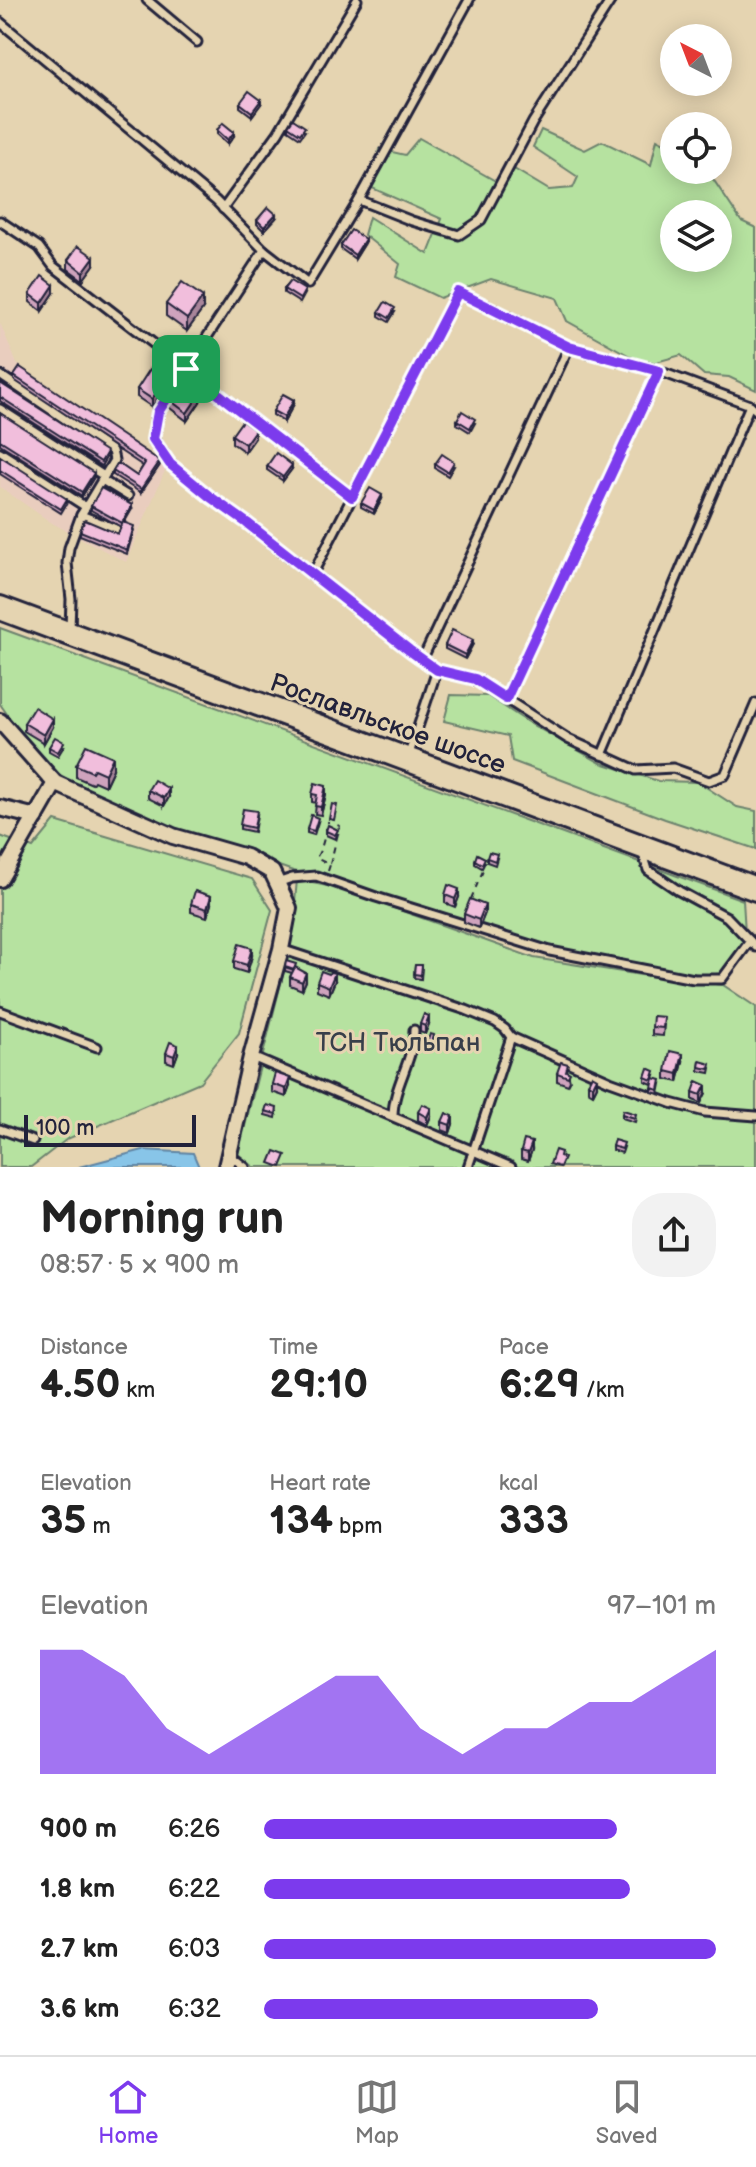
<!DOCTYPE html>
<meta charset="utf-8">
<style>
body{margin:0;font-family:"Balsamiq Sans",sans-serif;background:#f2f2f2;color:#222;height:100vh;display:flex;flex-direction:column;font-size:30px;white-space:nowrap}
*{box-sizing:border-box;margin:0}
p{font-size:26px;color:#767676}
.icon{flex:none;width:44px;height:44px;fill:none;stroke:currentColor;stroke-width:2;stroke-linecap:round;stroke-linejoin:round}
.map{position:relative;height:1167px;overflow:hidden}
.side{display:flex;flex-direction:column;background:#fff;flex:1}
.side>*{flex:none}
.needle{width:52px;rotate:318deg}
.buttons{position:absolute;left:660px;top:24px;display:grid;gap:16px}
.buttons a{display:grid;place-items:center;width:72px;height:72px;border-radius:50%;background:#fff;box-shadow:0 4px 20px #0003;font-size:40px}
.scale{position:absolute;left:24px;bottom:20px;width:172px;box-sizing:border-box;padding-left:8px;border:4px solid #22223b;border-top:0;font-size:22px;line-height:28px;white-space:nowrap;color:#22223b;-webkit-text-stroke:6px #e5d4b1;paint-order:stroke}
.pin{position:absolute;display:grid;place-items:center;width:68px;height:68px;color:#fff;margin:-34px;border-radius:16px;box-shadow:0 4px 12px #0006}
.round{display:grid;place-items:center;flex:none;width:84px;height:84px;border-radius:32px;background:#f2f2f2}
.headline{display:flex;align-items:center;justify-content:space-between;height:136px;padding:0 40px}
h1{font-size:44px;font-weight:800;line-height:60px}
.metrics{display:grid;grid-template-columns:repeat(3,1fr);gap:12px;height:136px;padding:8px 40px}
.metrics div{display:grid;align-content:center}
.metrics b{font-size:40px;font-weight:800}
.metrics small{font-size:22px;font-weight:400}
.metrics p{font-size:22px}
.chart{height:224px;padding:16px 40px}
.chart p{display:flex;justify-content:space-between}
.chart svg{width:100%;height:144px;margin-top:8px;fill:#7c3aed;opacity:.7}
ul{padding:0 40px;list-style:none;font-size:26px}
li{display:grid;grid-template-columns:128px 96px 1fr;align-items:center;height:60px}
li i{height:20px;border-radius:10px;background:#7c3aed}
.menu{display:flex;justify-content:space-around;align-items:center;height:112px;border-top:2px solid #e0e0e0;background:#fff;font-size:22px;color:#767676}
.menu a{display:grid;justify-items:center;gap:4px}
.menu .on{color:#7c3aed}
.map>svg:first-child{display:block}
.built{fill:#e9cdbe}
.green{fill:#b6e2a0;stroke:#6c826e;stroke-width:2;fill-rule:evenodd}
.water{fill:#88c5e8;stroke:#5f84a3;stroke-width:2}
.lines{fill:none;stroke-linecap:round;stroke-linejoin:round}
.service-casing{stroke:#22223b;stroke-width:13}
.minor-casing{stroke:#22223b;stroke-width:20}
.primary-casing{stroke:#22223b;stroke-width:28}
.path{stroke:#22223b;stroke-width:2;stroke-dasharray:6 6;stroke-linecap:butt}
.service{stroke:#e5d4b1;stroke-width:7}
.minor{stroke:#e5d4b1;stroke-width:14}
.primary{stroke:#e5d4b1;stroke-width:22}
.wall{fill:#cfa3bd;stroke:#22223b;stroke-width:2}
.shaded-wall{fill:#a9859a;stroke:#22223b;stroke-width:2}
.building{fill:#f1bedc;stroke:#22223b;stroke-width:2}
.route-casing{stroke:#fff;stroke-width:16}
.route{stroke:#7c3aed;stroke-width:10}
.labels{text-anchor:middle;stroke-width:6;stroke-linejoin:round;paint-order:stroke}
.street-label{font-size:26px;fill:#22223b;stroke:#e5d4b1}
.park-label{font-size:26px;fill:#383f4a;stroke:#e5d4b1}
</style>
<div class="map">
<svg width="756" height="1167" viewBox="0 0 756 1167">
<rect width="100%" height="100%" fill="#e5d4b1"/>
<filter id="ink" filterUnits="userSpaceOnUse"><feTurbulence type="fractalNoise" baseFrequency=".0125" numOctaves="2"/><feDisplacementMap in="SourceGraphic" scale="16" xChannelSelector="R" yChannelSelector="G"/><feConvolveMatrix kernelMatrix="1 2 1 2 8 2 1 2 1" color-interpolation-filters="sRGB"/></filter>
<g filter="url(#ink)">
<path class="built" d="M0,323L17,364L167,466L126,562L52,523L0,487Z"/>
<g class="green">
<path d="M541,130L585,150L602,141L651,165L657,139L674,148V170H707L741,221L756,228V390L729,377L704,375L681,355L646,365L567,321L557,298L491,279L440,298L396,277L400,264L364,235L369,217L428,254L442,219L372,188L379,149L405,155L419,138L501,184L514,169L549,190L573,188L578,177L533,147ZM674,214H718V258H674Z"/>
<path d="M0,628L743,900L746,949L724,973L707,975L647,968L536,948L432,910L338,880L293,871L120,810L42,764L0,704Z"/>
<path d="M451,695L488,696L529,723L601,763L658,781L698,782L737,807L756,811V849L665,819L512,761L508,736L444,721Z"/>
<path d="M55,821L252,879L272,910L239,1033L200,1082L67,1139L31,1167H0V836L33,848Z"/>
<path d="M297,880L338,888L534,958L641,975L723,985L756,1007V1167H254L238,1154L291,943Z"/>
</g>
<path class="water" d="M143,1150L193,1153L199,1167H79Z"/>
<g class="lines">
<defs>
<g id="service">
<path d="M147,0L197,42"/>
<path d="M0,22L216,201L264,250L308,284L359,200L469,0"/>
<path d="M359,200L412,221L459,235L481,220L533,122L611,0"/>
<path d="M223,209L278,133L357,0"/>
<path d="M0,221L39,247L53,266L352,497"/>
<path d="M264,250L158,412L153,439L170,464L209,496L247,523L409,650L437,670L408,757"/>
<path d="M0,375L112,451L114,460L81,515L69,548L67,563L71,599L70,629"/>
<path d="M0,409L104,476"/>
<path d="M0,452L86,507"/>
<path d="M102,480L128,496"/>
<path d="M81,515L116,529"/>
<path d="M312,575L458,292L569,347L659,371L750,405L756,410"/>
<path d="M422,660L569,347"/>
<path d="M437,670L475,679L568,739L636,770L673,768L709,781L725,775L756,703"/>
<path d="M506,699L659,371"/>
<path d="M602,755L750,405"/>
<path d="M642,851L648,870L679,891L727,917L756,947"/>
<path d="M277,883L292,878L316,876L376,897L550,951L694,979H722L750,941"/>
<path d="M281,949L466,1010L495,1022L505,1029L511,1037L468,1167"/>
<path d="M0,1011L97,1047"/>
<path d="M511,1037L610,1081L671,1103L705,1112L756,1116"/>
<path d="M252,1057L511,1167"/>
<path d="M393,1116C393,1086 414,1060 414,1030"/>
<path d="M0,1129L33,1141"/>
<path d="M228,1154L245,1167"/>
</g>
<g id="minor">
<path d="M0,721L55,783L173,836L246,857L272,872L289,908L281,949L251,1057L226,1167"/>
<path d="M0,808L36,817"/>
<path d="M0,879L55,783"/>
</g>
<path id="primary" d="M0,608L756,889"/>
</defs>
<use href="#service" class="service-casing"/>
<use href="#minor" class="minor-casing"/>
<use href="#primary" class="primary-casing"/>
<g class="path">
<path d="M330,864L340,826L334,824"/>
<path d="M328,871L330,865L316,858C323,847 325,835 327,822H329"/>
<path d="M471,899L485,866"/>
</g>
<use href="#service" class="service"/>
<use href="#minor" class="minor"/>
<use href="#primary" class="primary"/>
</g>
<g class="wall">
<path d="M240,103L261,104L252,116L240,107Z"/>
<path d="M288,126L305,131L300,138L288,130Z"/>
<path d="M217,130L234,136L228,144L217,134Z"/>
<path d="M276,218L264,231L257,224V220Z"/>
<path d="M365,243L355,259L341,249V245Z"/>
<path d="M68,260L94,265L83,280L68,269Z"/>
<path d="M284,289L305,294L300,303L284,293Z"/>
<path d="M54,293L42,311L30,302V294Z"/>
<path d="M166,304L203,309L187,331L166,316Z"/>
<path d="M379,312H395L389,322L379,316Z"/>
<path d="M14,376L160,465L141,493L113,475V471L137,476L143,466L14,380Z"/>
<path d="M0,383L107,456L101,466L0,401Z"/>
<path d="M165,387L152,407L137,397V389Z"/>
<path d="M170,400L200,402L187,421L170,408Z"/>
<path d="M294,404L284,422L273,415V411Z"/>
<path d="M0,413L94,477L82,496L0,444Z"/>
<path d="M457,420L475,423L470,432L457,424Z"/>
<path d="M232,435L255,438L245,452L232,443Z"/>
<path d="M0,456L67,503L61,513L0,474Z"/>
<path d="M435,464L454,466L448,476L435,468Z"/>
<path d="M267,466L292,469L283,481L267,470Z"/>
<path d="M382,499L374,514L361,507V503Z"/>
<path d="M91,506L132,509L124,522L134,530L127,554L80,535V531L118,534L121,527L91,510Z"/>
<path d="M473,644L465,659L445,649V645Z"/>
<path d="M24,723L53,727L44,743L24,731Z"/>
<path d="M64,746L58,756L49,751V747Z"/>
<path d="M76,765L113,769L105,786L94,781L92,784L76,777Z"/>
<path d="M148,790L169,797L164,806L148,798Z"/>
<path d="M312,794H326L321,815L315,814L316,803L312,802Z"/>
<path d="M257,815L254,832L240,829V825Z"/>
<path d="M318,822L314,835L307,833V829Z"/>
<path d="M326,831L338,834L335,839L326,835Z"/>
<path d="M487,858H497L495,865L487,862Z"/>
<path d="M475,860L485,862L482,868L475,864Z"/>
<path d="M445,895L459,897L455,907L445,903Z"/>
<path d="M191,904H211L207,917L191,912Z"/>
<path d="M485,913L479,928L464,922V914Z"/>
<path d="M252,956L247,973L234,969V961Z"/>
<path d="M415,965H422L421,979L414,978Z"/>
<path d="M285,967L295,968L306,981L302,990L290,985V977L292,973L285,971Z"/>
<path d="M335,981L329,995L317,990V982Z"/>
<path d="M420,1024H429L425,1034L420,1032Z"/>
<path d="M664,1025L663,1036L652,1035V1027Z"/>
<path d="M166,1053H178L174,1064L166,1061Z"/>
<path d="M700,1061L711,1068L710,1073L699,1071Z"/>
<path d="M683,1062L678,1082L666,1079V1071Z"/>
<path d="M568,1072L570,1081L568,1085L557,1081V1073Z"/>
<path d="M655,1075L652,1084L645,1081V1077Z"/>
<path d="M588,1083L597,1086L593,1094L588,1091Z"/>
<path d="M272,1084L290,1086L286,1097L272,1092Z"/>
<path d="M661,1084L659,1094L652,1092V1088Z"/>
<path d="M693,1092L706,1093L701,1103L693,1100Z"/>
<path d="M265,1111L277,1112L276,1118L265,1115Z"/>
<path d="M418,1112L431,1116L427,1125L418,1120Z"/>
<path d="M622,1114L636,1118L635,1122L622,1118Z"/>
<path d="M442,1122L453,1124L450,1133L442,1130Z"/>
<path d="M612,1146L624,1147L622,1153L612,1150Z"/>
<path d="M532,1150L528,1161L521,1159V1151Z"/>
</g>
<g class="shaded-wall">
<path d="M261,100V104L252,116V112Z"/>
<path d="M234,132V136L228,144V140Z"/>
<path d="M276,214V218L264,231V227Z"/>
<path d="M365,239V243L355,259V255Z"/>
<path d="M94,257V265L83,280V272Z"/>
<path d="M54,285V293L42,311V303Z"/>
<path d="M203,297V309L187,331V319Z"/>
<path d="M165,379V387L152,407V399Z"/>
<path d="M200,394V402L187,421V413Z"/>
<path d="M294,400V404L284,422V417Z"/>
<path d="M255,430V438L245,452V444Z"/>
<path d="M160,461V465L141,493V489Z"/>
<path d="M292,465V469L283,481V477Z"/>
<path d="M94,473V477L82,496V492Z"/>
<path d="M382,495V499L374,514V510Z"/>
<path d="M132,505V509L122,527V523Z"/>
<path d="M473,640V644L465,659V655Z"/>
<path d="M53,719V727L44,743V735Z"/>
<path d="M113,757V769L105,786V774Z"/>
<path d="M326,786V794L321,815V807Z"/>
<path d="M169,789V797L164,806V798Z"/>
<path d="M459,889V897L455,907V899Z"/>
<path d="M211,896V904L207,917V909Z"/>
<path d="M485,905V913L479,928V920Z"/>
<path d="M252,948V956L247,973V965Z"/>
<path d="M306,973V981L302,990V982Z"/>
<path d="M335,973V981L329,995V987Z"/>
<path d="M429,1016V1024L425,1034V1026Z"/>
<path d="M178,1045V1053L174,1064V1056Z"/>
<path d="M683,1054V1062L678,1082V1074Z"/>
<path d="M290,1078V1086L286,1097V1089Z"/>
<path d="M597,1078V1086L593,1094V1086Z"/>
<path d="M706,1085V1093L701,1103V1095Z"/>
<path d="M431,1108V1116L427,1125V1117Z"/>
<path d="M453,1116V1124L450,1133V1125Z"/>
<path d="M532,1142V1150L528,1161V1153Z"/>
</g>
<g class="building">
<path d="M249,91L261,100L252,112L240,103Z"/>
<path d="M293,119L305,127L300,134L288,126Z"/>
<path d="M223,123L234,132L228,140L217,130Z"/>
<path d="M268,207L276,214L264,227L257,220Z"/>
<path d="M351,230L365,239L355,255L341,245Z"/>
<path d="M78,246L94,257L83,272L68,260Z"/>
<path d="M42,276L54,285L42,303L30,294Z"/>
<path d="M290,281L305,290L300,299L284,289Z"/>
<path d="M182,282L203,297L187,319L166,304Z"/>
<path d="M385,302L395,308L389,318L379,312Z"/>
<path d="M20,367L160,461L141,489L113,471L118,463L137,476L145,463L14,376Z"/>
<path d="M150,369L165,379L152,399L137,389Z"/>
<path d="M183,382L200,394L187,413L170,400Z"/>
<path d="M0,383L107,452L101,462L0,397Z"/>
<path d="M283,394L294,400L284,417L273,411Z"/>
<path d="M462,411L475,419L470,428L457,420Z"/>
<path d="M0,413L94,473L82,492L0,440Z"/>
<path d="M242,421L255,430L245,444L232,435Z"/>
<path d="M276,453L292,465L283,477L267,466Z"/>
<path d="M442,454L454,462L448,472L435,464Z"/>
<path d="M0,456L67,499L61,509L0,470Z"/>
<path d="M101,488L132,505L122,523L91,506Z"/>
<path d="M370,488L382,495L374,510L361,503Z"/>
<path d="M85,520L118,534L123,522L134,526L127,550L80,531Z"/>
<path d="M452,630L473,640L465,655L445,645Z"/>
<path d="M34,707L53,719L44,735L24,723Z"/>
<path d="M55,737L64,742L58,752L49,747Z"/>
<path d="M86,745L113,757L105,774L94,769L92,772L76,765Z"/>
<path d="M154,780L169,789L164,798L148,790Z"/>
<path d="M315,783L326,786L321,807L315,806L317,795L312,794Z"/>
<path d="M332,804L337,805L334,820L329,819Z"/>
<path d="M243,809L257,811L254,828L240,825Z"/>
<path d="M311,815L318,818L314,831L307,829Z"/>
<path d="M328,825L338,830L335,835L326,831Z"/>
<path d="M489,852L497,854L495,861L487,858Z"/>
<path d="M477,854L485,858L482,864L475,860Z"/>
<path d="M448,885L459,889L455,899L445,895Z"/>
<path d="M195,891L211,896L207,909L191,904Z"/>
<path d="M470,899L485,905L479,920L464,914Z"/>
<path d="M239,944L252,948L247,965L234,961Z"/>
<path d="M286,961L296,964L294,970L285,967Z"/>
<path d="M415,965H422L421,975L414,974Z"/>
<path d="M295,967L306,973L302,982L290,977Z"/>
<path d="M321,971L329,974L330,972L335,973L329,987L317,982Z"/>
<path d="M424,1014L429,1016L425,1026L420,1024Z"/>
<path d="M653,1016L664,1017L663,1028L652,1027Z"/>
<path d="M430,1034L434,1035L431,1047L426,1046Z"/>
<path d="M170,1042L178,1045L174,1056L166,1053Z"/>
<path d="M670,1051L683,1054L678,1074L666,1071Z"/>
<path d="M700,1061L711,1064L710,1069L699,1067Z"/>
<path d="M561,1062L568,1064L566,1071L570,1073L568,1077L557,1073Z"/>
<path d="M648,1068L655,1071L652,1080L645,1077Z"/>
<path d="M275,1073L290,1078L286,1089L272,1084Z"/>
<path d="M592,1075L597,1078L593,1086L588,1083Z"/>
<path d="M654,1078L661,1080L659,1090L652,1088Z"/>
<path d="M697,1081L706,1085L701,1095L693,1092Z"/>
<path d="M422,1104L431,1108L427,1117L418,1112Z"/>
<path d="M267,1105L277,1108L276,1114L265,1111Z"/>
<path d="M623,1110L636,1114L635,1118L622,1114Z"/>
<path d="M446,1113L453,1116L450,1125L442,1122Z"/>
<path d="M524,1140L532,1142L528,1153L521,1151Z"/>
<path d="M614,1140L624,1143L622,1149L612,1146Z"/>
<path d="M555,1150L561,1152L560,1156L564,1158L560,1167L550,1164Z"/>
<path d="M275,1151L286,1155L281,1167L270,1163Z"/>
</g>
</g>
<g class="lines" filter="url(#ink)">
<defs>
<path id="route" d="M458,292L569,347L659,371L506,699L475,679L437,670L409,650L247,523L209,496L170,464L153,439L158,412L186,369L352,497Z"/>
</defs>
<use href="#route" class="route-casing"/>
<use href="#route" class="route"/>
</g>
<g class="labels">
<g class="street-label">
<text transform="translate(388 723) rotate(20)" y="9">Рославльское шоссе</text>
</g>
<g class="park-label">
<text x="398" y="1051">ТСН Тюльпан</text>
</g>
</g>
</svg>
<div class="buttons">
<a><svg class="needle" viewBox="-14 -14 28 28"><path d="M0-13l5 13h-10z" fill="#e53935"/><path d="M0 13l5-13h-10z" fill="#767676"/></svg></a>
<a><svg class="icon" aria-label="locate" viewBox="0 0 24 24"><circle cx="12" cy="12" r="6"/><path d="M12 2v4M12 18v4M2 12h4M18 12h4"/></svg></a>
<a><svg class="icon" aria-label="layers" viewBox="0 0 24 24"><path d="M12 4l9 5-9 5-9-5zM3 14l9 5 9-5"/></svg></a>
</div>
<div class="scale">100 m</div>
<div class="pin" style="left:186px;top:369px;background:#1e9e55"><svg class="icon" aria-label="arrive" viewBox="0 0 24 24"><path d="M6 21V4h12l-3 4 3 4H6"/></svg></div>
</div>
<section class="side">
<div class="headline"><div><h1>Morning run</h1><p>08:57 · 5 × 900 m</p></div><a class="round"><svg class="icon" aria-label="share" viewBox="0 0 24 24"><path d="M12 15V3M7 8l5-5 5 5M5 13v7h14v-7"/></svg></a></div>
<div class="metrics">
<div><p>Distance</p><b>4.50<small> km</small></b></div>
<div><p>Time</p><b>29:10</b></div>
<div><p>Pace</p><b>6:29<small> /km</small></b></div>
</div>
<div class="metrics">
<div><p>Elevation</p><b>35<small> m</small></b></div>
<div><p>Heart rate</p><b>134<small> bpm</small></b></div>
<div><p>kcal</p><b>333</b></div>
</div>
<div class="chart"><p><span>Elevation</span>97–101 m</p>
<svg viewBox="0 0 160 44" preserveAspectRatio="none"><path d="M0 44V6L10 6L20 14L30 30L40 38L50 30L60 22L70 14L80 14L90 30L100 38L110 30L120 30L130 22L140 22L150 14L160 6V44z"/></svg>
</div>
<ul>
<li><b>900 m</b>6:26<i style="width:78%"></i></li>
<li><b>1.8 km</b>6:22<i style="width:81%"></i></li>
<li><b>2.7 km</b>6:03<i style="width:100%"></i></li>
<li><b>3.6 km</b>6:32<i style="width:74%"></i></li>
</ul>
</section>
<nav class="menu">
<a class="on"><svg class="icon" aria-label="home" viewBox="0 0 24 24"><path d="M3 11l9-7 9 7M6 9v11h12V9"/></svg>Home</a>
<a><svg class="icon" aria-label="map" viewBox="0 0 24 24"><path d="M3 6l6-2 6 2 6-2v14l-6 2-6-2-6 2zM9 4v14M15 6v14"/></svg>Map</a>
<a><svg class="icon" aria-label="saved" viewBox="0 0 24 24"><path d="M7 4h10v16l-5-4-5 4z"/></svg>Saved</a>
</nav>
